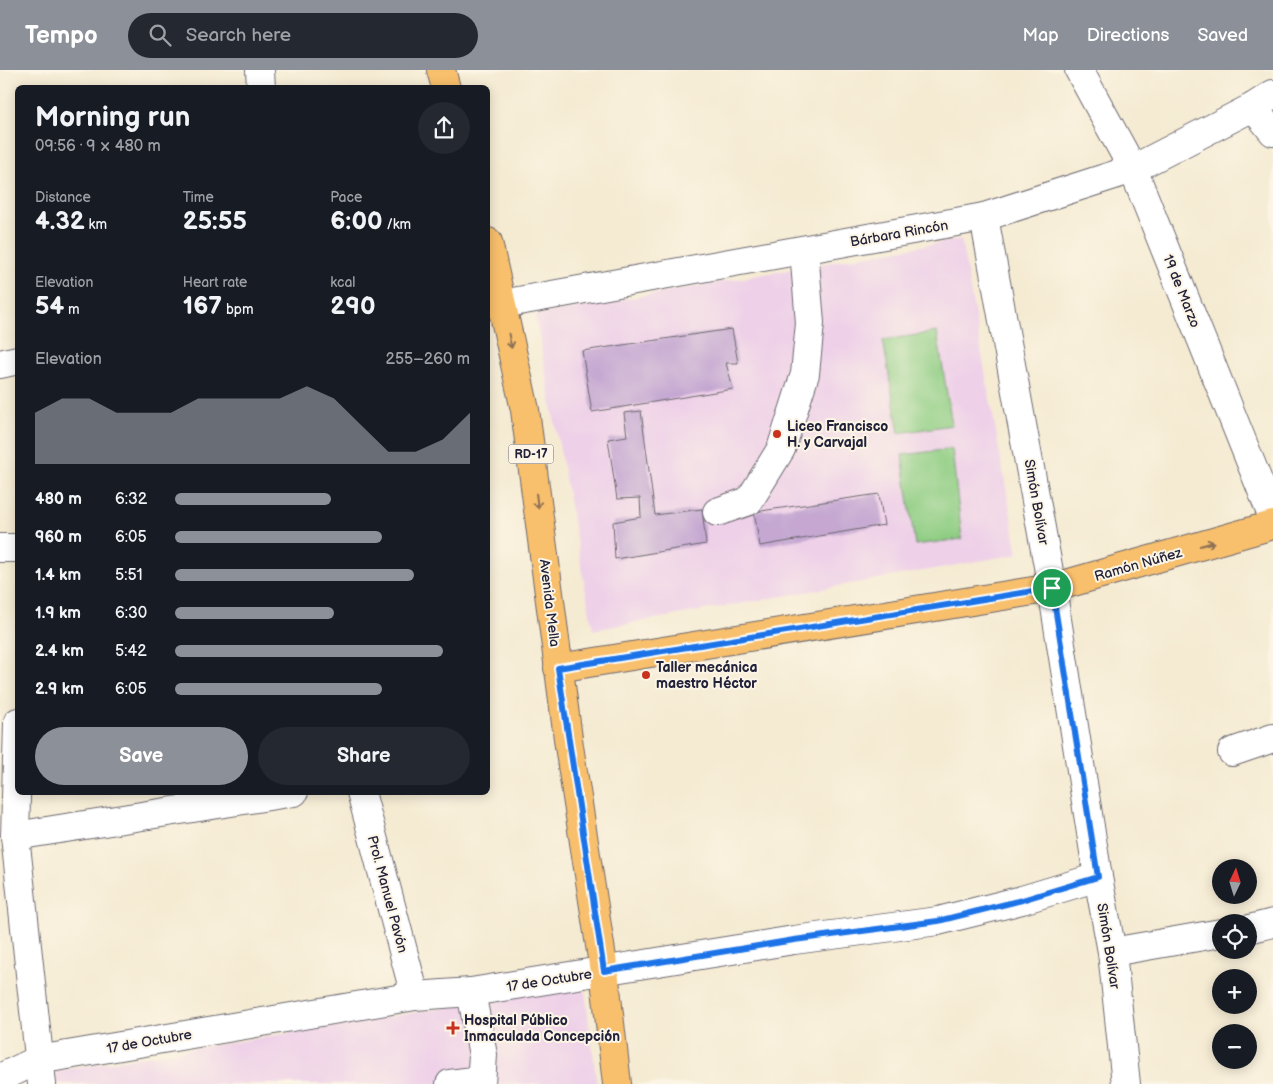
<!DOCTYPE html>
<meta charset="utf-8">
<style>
body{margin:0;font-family:"Balsamiq Sans",sans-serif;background:#242831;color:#f1f3f6;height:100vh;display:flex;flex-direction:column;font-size:19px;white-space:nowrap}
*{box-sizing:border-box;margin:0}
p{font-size:16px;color:#9ea1a6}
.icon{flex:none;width:28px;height:28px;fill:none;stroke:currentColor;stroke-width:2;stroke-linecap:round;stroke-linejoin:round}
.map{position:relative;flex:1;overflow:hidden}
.drawer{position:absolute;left:15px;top:15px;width:475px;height:710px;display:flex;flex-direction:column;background:#171b24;border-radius:8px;box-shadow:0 2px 12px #0003}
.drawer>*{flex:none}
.needle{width:32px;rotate:4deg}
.controls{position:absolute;left:1212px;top:789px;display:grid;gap:10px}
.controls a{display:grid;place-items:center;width:45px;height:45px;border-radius:50%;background:#171b24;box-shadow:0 2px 12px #0003;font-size:25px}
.pin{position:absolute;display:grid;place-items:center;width:42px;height:42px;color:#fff;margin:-21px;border:2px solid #fff;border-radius:50%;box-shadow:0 1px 5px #0007}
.round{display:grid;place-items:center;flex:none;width:52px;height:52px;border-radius:26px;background:#242831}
.headline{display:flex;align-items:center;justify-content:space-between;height:85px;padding:0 20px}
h1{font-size:28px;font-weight:700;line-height:38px}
.figures{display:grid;grid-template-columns:repeat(3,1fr);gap:8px;height:85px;padding:5px 20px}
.figures div{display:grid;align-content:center}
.figures b{font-size:25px;font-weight:700}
.figures small{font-size:14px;font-weight:400}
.figures p{font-size:14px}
.chart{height:140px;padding:10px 20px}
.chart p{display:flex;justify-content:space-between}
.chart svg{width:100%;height:90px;margin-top:5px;fill:#8c9099;opacity:.7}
.primary-button{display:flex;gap:10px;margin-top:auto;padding:10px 20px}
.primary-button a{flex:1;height:58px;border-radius:30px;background:#8c9099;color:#fff;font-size:20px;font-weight:700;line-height:58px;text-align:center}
.primary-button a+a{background:#242831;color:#f1f3f6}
ul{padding:0 20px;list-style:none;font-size:16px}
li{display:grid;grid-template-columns:80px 60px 1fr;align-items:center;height:38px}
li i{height:12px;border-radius:6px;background:#8c9099}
header{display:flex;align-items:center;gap:30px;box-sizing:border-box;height:70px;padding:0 25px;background:#8c9099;color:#fff}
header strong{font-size:24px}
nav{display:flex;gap:28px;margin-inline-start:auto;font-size:18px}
.search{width:350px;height:45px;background:#242831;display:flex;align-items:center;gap:12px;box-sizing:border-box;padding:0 18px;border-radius:28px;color:#9ea1a6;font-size:19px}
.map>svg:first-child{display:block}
.built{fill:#eed0e8}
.green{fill:#90ce84;stroke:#597860}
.building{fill:#c5a7d2}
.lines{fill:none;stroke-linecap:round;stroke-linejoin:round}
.minor-casing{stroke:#6c6870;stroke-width:30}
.major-casing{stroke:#6c6870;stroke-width:30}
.minor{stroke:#fff;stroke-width:28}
.major{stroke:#f8bf6c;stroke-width:28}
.oneway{stroke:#8d7054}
.route-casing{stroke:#fff;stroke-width:10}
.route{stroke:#1a73e8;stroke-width:6}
.poi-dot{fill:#c8321e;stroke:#fcf5e5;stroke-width:2}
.labels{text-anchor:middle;stroke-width:4;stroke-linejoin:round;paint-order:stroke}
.shield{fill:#fcf5e5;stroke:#63616e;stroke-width:1}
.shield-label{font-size:12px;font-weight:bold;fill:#22223b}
.street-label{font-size:14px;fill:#22223b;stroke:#fcf5e5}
.poi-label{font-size:14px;font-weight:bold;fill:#22223b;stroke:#fcf5e5;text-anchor:start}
</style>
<header>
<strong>Tempo</strong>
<div class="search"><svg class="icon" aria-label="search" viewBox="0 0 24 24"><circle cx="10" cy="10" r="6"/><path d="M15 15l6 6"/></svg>Search here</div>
<nav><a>Map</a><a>Directions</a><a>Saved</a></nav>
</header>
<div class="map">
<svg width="1273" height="1014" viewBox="0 0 1273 1014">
<rect width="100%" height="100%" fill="#fcf5e5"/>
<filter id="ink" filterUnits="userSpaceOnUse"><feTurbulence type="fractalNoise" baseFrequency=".02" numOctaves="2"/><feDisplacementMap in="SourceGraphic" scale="10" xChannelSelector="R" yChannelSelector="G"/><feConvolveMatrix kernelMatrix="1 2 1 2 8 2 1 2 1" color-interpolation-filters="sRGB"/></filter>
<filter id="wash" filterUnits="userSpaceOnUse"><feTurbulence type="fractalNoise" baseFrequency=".0096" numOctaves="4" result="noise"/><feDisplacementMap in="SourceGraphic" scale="20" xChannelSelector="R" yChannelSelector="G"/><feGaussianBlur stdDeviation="1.12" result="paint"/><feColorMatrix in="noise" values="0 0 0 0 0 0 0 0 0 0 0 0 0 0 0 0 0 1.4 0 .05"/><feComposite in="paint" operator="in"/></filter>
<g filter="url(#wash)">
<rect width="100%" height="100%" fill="#f5ebd3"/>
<g class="built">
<path d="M961,169L1018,484L593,560L535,245Z"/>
<path d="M584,915L597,1014H51L49,1002Z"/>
</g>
<g class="green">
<path d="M937,262L952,355L899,363L883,270Z"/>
<path d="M952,379L962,469L915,475L902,385Z"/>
</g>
<g id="blocks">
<g class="building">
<path d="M732,259L738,293H726L733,319L592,342L582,281Z"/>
<path d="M641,341L655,445L702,439L706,474L615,489L613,452L641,447L640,428L617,429L608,369L627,366L624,343Z"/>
<path d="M879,424L884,455L760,476L754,442Z"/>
</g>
</g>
</g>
<g filter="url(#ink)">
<use href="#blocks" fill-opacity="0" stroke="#6c6870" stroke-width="1"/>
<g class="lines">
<defs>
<g id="minor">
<path d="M260,0L261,18"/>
<path d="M1079,0L1133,99L1273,448"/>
<path d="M1253,37L1273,62"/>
<path d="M984,147L1052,518L1098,807L1112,882L1126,1014"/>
<path d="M502,234L984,147L1133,99L1253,37L1273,24"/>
<path d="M0,294L18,290"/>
<path d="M717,442L749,431L781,379L805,304L810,253L804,180"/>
<path d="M0,478H18"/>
<path d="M18,652L15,766L42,1014"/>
<path d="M1232,682L1273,668"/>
<path d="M361,722L415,926"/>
<path d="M15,766L294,722"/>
<path d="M1249,859L1273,853"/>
<path d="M1112,882L1221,863"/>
<path d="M471,922L483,985L481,1014"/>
<path d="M0,1008L38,990L415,926L471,922L794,870L938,851L1022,830L1098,807"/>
<path d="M450,1014L481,1010"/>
</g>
<g id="major">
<path d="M441,0L446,18"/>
<path d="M488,172L525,340L569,676L604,901L617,1014"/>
<path d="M558,598L1052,518L1273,455"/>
</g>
</defs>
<use href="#minor" class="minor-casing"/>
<use href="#major" class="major-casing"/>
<use href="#minor" class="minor"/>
<use href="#major" class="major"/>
</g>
<defs><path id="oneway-shaft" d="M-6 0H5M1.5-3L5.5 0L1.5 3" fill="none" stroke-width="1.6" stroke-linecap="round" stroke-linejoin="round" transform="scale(1.25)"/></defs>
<g class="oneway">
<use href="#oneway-shaft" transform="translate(510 271) rotate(78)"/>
<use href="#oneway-shaft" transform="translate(537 431) rotate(83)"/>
<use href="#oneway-shaft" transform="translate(1207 474) rotate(-16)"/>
</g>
</g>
<g class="lines" filter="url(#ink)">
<defs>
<path id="route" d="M1052,518L1098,807L1022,830L938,851L794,870L604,901L558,598Z"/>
</defs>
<use href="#route" class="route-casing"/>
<use href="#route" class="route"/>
</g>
<g class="poi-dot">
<circle cx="777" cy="364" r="5"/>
<circle cx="646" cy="605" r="5"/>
<path d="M450.5 950.5h5v5h5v5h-5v5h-5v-5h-5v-5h5z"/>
</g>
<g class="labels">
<rect class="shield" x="508.5" y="374.5" width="45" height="19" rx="4"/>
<g class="shield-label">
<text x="531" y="388">RD-17</text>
</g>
<g class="street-label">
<text transform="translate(899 163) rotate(-10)" y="5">Bárbara Rincón</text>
<text transform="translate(1182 221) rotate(68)" y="5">19 de Marzo</text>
<text transform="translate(1037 432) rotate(80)" y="5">Simón Bolívar</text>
<text transform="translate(1138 494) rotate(-16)" y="5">Ramón Núñez</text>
<text transform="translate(550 533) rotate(83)" y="5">Avenida Mella</text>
<text transform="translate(388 824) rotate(75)" y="5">Prol. Manuel Pavón</text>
<text transform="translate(1109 876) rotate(81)" y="5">Simón Bolívar</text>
<text transform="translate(549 910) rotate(-9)" y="5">17 de Octubre</text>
<text transform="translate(149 971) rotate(-10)" y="5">17 de Octubre</text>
</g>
<g class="poi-label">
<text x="787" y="361">Liceo Francisco<tspan x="787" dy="16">H. y Carvajal</tspan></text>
<text x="656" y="602">Taller mecánica<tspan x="656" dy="16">maestro Héctor</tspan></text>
<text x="464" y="955">Hospital Público<tspan x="464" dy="16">Inmaculada Concepción</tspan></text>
</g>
</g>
</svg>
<div class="controls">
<a><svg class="needle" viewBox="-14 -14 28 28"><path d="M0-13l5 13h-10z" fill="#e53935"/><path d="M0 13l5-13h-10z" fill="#9ea1a6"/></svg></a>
<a><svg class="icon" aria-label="locate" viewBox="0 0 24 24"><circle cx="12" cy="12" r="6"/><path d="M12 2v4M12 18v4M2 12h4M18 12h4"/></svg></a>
<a>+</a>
<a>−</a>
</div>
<div class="pin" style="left:1052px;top:518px;background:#1e9e55"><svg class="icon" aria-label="arrive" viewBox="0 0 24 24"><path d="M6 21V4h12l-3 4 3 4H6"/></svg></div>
<section class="drawer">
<div class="headline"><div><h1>Morning run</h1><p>09:56 · 9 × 480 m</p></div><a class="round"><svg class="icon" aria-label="share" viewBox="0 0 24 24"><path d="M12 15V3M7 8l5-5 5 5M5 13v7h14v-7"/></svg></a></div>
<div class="figures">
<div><p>Distance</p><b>4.32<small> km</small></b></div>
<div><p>Time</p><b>25:55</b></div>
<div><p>Pace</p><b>6:00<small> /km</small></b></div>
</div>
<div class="figures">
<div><p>Elevation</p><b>54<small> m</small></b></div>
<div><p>Heart rate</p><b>167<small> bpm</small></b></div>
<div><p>kcal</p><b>290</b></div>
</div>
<div class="chart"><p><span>Elevation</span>255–260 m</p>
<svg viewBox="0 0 160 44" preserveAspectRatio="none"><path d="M0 44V19L10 12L20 12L30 19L40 19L50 19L60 12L70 12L80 12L90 12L100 6L110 12L120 25L130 38L140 38L150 32L160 19V44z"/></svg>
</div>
<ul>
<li><b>480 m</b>6:32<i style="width:53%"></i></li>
<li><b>960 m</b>6:05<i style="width:70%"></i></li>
<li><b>1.4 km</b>5:51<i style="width:81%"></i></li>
<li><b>1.9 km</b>6:30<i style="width:54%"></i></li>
<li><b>2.4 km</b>5:42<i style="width:91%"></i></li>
<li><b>2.9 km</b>6:05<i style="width:70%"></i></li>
</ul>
<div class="primary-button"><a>Save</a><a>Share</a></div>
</section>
</div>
